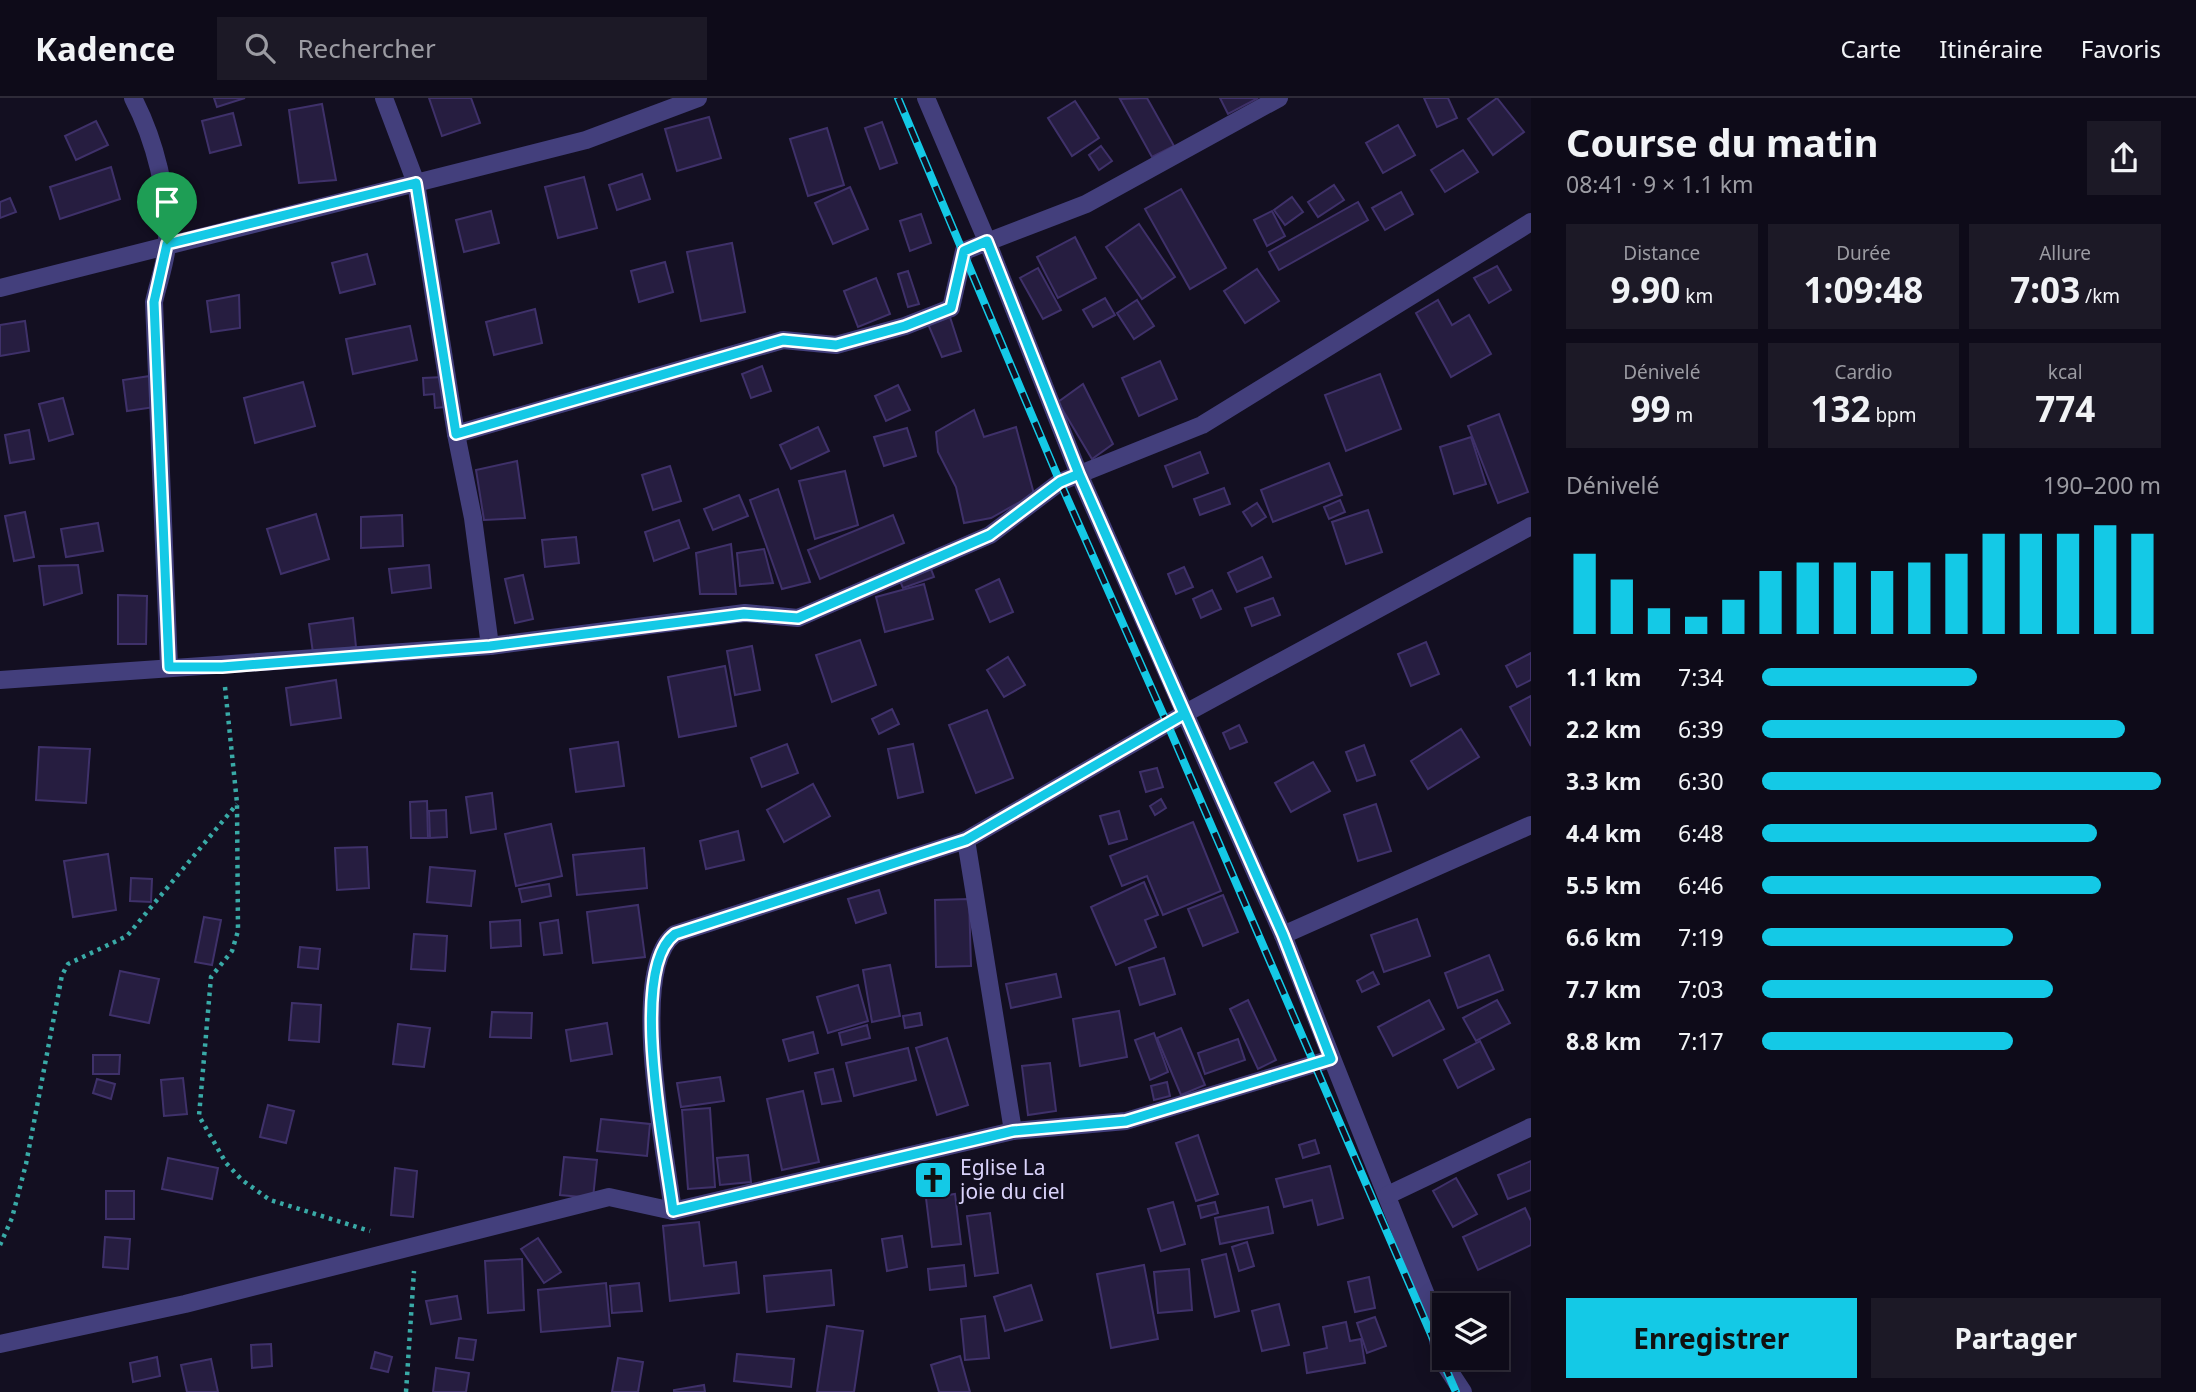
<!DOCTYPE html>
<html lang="fr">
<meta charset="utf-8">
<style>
body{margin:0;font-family:"Noto Sans",sans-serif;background:#1c1926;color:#f1f3f6;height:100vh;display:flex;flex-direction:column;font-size:26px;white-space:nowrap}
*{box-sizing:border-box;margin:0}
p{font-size:23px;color:#9b9ba2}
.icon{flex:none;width:38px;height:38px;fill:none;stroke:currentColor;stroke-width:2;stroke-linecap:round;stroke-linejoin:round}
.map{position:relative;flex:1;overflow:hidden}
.side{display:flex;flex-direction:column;background:#0e0b19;width:665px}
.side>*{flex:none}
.tools{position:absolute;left:1432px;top:1195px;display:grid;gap:14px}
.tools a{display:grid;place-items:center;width:77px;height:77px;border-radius:0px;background:#0e0b19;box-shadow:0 4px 18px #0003,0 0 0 2px #2e2b38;font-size:35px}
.pin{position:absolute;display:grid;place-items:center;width:60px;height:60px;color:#fff;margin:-72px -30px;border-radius:50% 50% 50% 0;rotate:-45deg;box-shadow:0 0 7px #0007}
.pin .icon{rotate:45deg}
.round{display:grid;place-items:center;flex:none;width:74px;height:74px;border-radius:0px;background:#1c1926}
.headline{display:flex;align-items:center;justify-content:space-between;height:119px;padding:0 35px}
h1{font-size:38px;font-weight:700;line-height:52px}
.stats{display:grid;grid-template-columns:repeat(3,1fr);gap:10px;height:119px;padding:7px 35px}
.stats div{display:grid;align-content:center;border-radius:0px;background:#1c1926;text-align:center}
.stats b{font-size:35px;font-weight:700}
.stats small{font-size:19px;font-weight:400}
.stats p{font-size:19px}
.chart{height:196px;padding:14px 35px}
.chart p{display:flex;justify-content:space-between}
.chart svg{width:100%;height:126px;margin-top:7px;stroke:#14c9e6;stroke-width:6}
.button{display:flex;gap:14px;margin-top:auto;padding:14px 35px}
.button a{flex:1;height:80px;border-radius:0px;background:#14c9e6;color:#111;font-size:28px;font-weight:700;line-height:80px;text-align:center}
.button a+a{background:#1c1926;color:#f1f3f6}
ul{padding:0 35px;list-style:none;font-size:23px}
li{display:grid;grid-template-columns:112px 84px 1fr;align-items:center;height:52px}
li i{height:18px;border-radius:9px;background:#14c9e6}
header{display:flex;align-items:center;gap:42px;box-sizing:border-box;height:98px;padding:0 35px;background:#0e0b19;border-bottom:2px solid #2e2b38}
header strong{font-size:33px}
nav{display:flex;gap:38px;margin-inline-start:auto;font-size:24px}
.search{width:490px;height:63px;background:#1c1926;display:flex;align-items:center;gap:18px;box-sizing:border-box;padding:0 24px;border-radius:0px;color:#9b9ba2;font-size:26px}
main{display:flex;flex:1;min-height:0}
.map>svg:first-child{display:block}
.building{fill:#261d40;stroke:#3f316a;stroke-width:2}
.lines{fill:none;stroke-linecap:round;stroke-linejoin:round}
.path{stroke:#39aaa7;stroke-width:4.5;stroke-dasharray:3.5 5;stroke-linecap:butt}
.minor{stroke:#433f7c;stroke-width:18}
.rail-casing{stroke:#14c9e6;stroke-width:8}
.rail{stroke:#130f21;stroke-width:5;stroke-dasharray:16;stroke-linecap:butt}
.route-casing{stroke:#fff;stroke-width:14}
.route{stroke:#14c9e6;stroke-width:9}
.labels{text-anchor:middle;stroke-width:5;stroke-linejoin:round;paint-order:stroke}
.poi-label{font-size:21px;fill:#dad3fb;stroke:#130f21;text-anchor:start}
</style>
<header>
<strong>Kadence</strong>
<div class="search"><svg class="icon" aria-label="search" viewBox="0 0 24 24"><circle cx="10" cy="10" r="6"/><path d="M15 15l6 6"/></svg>Rechercher</div>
<nav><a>Carte</a><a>Itinéraire</a><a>Favoris</a></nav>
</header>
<main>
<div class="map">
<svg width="1531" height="1294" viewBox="0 0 1531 1294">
<rect width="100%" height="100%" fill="#130f21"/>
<g class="building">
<path d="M214,0H245L217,9Z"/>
<path d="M429,0H471L480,25L442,38Z"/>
<path d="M1147,0L1174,48L1152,59L1120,1Z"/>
<path d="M1220,0H1258L1228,16Z"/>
<path d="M1424,0H1448L1457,20L1437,29Z"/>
<path d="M1497,0L1524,34L1493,57L1468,21Z"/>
<path d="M1075,3L1099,40L1072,58L1048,20Z"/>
<path d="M322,6L336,82L299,85L289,12Z"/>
<path d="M233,15L241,47L210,55L202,23Z"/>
<path d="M709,19L721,60L677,73L665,31Z"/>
<path d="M96,23L108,47L76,62L65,38Z"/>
<path d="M882,24L897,65L880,71L865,30Z"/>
<path d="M1398,27L1415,57L1383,75L1366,45Z"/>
<path d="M827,30L844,87L808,98L790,41Z"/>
<path d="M1101,48L1112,63L1099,72L1089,57Z"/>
<path d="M1463,52L1478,74L1445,94L1431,72Z"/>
<path d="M111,69L120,101L60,121L50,89Z"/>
<path d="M642,76L650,101L617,112L609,87Z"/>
<path d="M584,79L597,130L558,140L545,89Z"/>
<path d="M1334,87L1344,102L1318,119L1308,104Z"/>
<path d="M850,89L868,131L833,146L815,105Z"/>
<path d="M1181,91L1226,170L1190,191L1145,111Z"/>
<path d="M1401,94L1413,116L1385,132L1372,110Z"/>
<path d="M1292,99L1303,114L1285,127L1274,112Z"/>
<path d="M10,100L16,114L0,120V104Z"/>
<path d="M1358,104L1368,122L1279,172L1269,154Z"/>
<path d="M491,113L499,145L464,154L456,122Z"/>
<path d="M1272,113L1285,138L1267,148L1254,122Z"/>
<path d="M921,116L931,145L910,153L900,123Z"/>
<path d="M1139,126L1175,179L1142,201L1106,149Z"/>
<path d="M1075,139L1096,180L1058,200L1037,159Z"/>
<path d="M732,145L745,214L701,223L687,154Z"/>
<path d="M367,156L375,186L340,195L332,165Z"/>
<path d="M665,164L673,194L639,204L631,173Z"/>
<path d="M1497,168L1511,192L1489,205L1474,180Z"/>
<path d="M1038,170L1061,212L1043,221L1020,180Z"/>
<path d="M1257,171L1279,203L1245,225L1224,193Z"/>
<path d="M908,173L919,206L908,209L898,176Z"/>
<path d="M876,180L890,216L858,229L844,193Z"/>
<path d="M239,197L240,230L211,234L207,203Z"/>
<path d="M1105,200L1115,217L1093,229L1083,212Z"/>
<path d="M1137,202L1154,228L1134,241L1117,215Z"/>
<path d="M1438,202L1452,227L1469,217L1491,256L1451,279L1416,215Z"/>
<path d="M535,211L542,245L494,257L486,224Z"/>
<path d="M949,216L961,253L942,259L928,226Z"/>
<path d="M25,223L29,253L0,258V227Z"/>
<path d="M410,228L417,262L353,276L346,241Z"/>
<path d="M1160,263L1177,301L1139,318L1122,280Z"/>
<path d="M762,268L771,293L751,300L742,276Z"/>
<path d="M1380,276L1401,331L1346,353L1325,297Z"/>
<path d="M150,278L155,309L127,313L123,282Z"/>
<path d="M443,279L445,309L435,310L434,296L424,297L423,280Z"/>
<path d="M303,284L315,328L255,345L244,300Z"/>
<path d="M1083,286L1113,346L1092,361L1058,304Z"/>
<path d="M898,287L910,312L886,323L875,298Z"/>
<path d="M63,300L73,336L49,343L39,306Z"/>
<path d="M974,312L984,339L1016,329L1034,396L991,420L964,425L956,389L938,354L936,334Z"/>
<path d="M1499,316L1528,394L1498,405L1468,328Z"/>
<path d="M818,329L829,353L791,371L780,347Z"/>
<path d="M907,330L916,358L884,368L874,339Z"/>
<path d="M29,332L34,361L10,365L5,337Z"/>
<path d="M1471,339L1486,386L1454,396L1440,349Z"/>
<path d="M1200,354L1208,375L1173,389L1165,368Z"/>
<path d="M517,363L525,420L484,422L476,372Z"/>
<path d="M1329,365L1342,397L1273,424L1261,392Z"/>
<path d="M670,368L681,403L653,412L642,377Z"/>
<path d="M845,373L858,427L815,441L799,383Z"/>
<path d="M1224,390L1230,406L1200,417L1194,401Z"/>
<path d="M778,391L810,484L782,491L750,402Z"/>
<path d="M739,397L748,418L713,432L704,411Z"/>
<path d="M1340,402L1345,414L1329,421L1324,409Z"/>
<path d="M1257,405L1266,419L1252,428L1243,414Z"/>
<path d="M1368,412L1382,454L1346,466L1332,424Z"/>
<path d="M25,414L34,459L14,463L5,418Z"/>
<path d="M316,416L329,461L281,476L267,431Z"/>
<path d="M402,417L403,448L361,450V419Z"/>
<path d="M893,417L904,445L820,481L808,452Z"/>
<path d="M679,422L689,450L654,463L645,434Z"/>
<path d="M98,425L103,453L66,459L61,431Z"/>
<path d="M576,439L579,465L545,469L542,442Z"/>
<path d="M731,446L736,496H700L696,455Z"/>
<path d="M764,451L773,485L740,488L737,455Z"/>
<path d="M1262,459L1271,479L1237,494L1228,475Z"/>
<path d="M929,466L934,479L903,490L898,478Z"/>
<path d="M78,467L82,495L44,507L39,468Z"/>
<path d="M429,467L431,490L392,495L389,471Z"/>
<path d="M1184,469L1193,489L1176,496L1168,476Z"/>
<path d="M523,477L533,521L515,525L505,481Z"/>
<path d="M999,481L1013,514L990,524L976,492Z"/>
<path d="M924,486L933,521L885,534L876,499Z"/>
<path d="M1212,492L1221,511L1201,520L1193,501Z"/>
<path d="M118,497L147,498L146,546H118Z"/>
<path d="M1273,500L1280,517L1252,528L1245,510Z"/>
<path d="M353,520L356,549L313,555L309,526Z"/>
<path d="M860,542L876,587L832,604L816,557Z"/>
<path d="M1426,544L1439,576L1411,588L1398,556Z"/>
<path d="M752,548L760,592L735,597L727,553Z"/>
<path d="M1531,555V582L1517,589L1506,568Z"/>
<path d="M1008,559L1025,587L1004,599L987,572Z"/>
<path d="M725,568L736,628L679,639L668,579Z"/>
<path d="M336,582L341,620L291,627L286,590Z"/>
<path d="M1531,598V648L1510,609Z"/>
<path d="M892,611L899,626L879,636L872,621Z"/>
<path d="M987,612L1013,680L976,695L949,627Z"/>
<path d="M1239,627L1247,644L1230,651L1223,635Z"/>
<path d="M1461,631L1479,659L1428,691L1411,663Z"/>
<path d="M618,644L624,688L576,694L570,651Z"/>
<path d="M787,646L798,675L762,689L751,660Z"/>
<path d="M913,646L923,694L898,700L888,651Z"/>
<path d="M1364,647L1375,677L1357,683L1346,654Z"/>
<path d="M39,649L90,651L86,705L36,702Z"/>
<path d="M1313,664L1330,693L1291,714L1275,685Z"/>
<path d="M1157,670L1163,689L1146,694L1140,674Z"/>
<path d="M813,686L830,718L784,744L767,712Z"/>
<path d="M492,695L496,731L471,735L466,699Z"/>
<path d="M1161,701L1166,710L1155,717L1150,708Z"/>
<path d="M427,703L428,740H411L410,704Z"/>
<path d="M1376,706L1391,753L1358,763L1344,717Z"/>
<path d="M446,712L447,739L430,740L429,713Z"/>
<path d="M1119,713L1127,741L1109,746L1100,718Z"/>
<path d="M1193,724L1221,793L1163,817L1147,778L1122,788L1110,758Z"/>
<path d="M551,726L562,778L516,788L505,736Z"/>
<path d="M738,733L744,762L706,771L700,743Z"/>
<path d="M367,749L369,790L337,792L335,750Z"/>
<path d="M644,750L647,790L577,797L573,757Z"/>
<path d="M108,756L116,812L73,819L64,763Z"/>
<path d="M430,769L475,773L471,808L427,804Z"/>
<path d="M131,780L152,781L151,804L130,803Z"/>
<path d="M1144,784L1158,817L1145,822L1156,849L1116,867L1091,809Z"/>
<path d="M549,786L551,798L522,804L519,791Z"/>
<path d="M879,792L886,815L856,825L848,801Z"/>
<path d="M1223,797L1238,834L1203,848L1188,811Z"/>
<path d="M969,801L971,868L936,869L935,802Z"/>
<path d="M638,807L645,859L593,865L587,814Z"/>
<path d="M204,819L221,822L212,867L195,864Z"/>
<path d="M1417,821L1430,858L1384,874L1371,837Z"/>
<path d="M520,822L521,848L491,850L490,824Z"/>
<path d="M558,822L562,855L544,857L540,825Z"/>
<path d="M414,836L447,838L445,873L411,871Z"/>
<path d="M300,849L320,851L318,871L298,869Z"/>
<path d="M1489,857L1503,892L1458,910L1445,875Z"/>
<path d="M1164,860L1175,896L1140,907L1129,870Z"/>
<path d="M890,867L900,918L872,924L863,872Z"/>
<path d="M120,873L159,881L149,925L110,917Z"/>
<path d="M1373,874L1379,886L1362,894L1357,883Z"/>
<path d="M1056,876L1061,899L1011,910L1006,886Z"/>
<path d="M858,887L868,923L828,935L817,899Z"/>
<path d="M1248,902L1276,962L1258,971L1230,911Z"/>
<path d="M1429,902L1444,931L1393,958L1378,929Z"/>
<path d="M1497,902L1510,925L1476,943L1463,920Z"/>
<path d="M292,905L321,907L319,944L289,942Z"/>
<path d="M1119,913L1127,959L1080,968L1073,921Z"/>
<path d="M492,914L532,915L531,940L490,939Z"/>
<path d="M920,915L922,927L905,930L903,918Z"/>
<path d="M607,925L612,956L571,963L566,932Z"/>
<path d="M398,926L430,930L424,969L393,966Z"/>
<path d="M867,927L870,940L842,947L839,935Z"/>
<path d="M1181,930L1205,987L1181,997L1157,940Z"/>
<path d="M813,934L818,955L789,963L783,942Z"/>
<path d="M1154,935L1168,974L1150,982L1135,942Z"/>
<path d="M947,940L968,1007L937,1017L916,950Z"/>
<path d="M1238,941L1245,962L1205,976L1198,955Z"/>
<path d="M1480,943L1494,971L1458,990L1444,962Z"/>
<path d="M908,950L916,982L854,998L846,965Z"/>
<path d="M93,957H120L119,976H93Z"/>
<path d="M1050,965L1056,1013L1028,1017L1022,968Z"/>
<path d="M833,971L841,1003L822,1006L815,975Z"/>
<path d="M720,979L724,1003L681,1009L677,985Z"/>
<path d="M183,980L187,1016L164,1018L161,982Z"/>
<path d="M97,981L115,986L111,1001L93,995Z"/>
<path d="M1167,984L1170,998L1154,1002L1151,988Z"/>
<path d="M803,993L819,1064L782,1072L767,1001Z"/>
<path d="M268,1007L294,1013L286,1045L260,1039Z"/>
<path d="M710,1010L715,1089L688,1091L682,1012Z"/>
<path d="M601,1021L650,1026L647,1058L597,1053Z"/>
<path d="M1198,1037L1218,1096L1196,1103L1176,1045Z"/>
<path d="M1315,1042L1319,1055L1303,1060L1299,1047Z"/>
<path d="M748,1057L751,1084L720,1087L717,1060Z"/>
<path d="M564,1059L597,1062L593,1100L560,1097Z"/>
<path d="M168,1060L218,1070L212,1101L162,1091Z"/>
<path d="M1531,1063V1092L1508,1101L1498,1077Z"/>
<path d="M1330,1068L1343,1120L1318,1127L1312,1102L1284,1109L1276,1081Z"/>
<path d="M395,1070L417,1073L413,1119L391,1117Z"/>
<path d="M1456,1080L1477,1116L1453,1129L1433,1093Z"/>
<rect x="106" y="1093" width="28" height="28"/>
<path d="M955,1096L961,1146L932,1149L926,1100Z"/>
<path d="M1173,1104L1185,1146L1161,1153L1148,1111Z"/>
<path d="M1215,1104L1218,1115L1201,1120L1198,1108Z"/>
<path d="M1268,1109L1273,1135L1220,1146L1215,1120Z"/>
<path d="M1525,1110L1531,1123V1147L1478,1172L1463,1139Z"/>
<path d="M990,1115L998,1175L975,1178L967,1118Z"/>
<path d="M699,1124L704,1168L736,1164L739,1195L670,1203L663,1128Z"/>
<path d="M902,1138L907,1169L887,1173L882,1141Z"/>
<path d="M105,1139L130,1141L128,1171L103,1169Z"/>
<path d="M538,1140L561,1174L544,1185L521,1151Z"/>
<path d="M1247,1144L1254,1168L1239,1173L1232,1149Z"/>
<path d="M1226,1156L1239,1213L1215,1219L1202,1162Z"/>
<path d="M522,1161L524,1212L488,1215L485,1163Z"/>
<path d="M964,1167L966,1188L930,1192L928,1171Z"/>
<path d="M1144,1167L1158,1241L1111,1250L1097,1176Z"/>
<path d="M1189,1171L1192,1212L1158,1215L1154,1174Z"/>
<path d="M831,1172L834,1207L767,1214L764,1178Z"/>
<path d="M1369,1179L1375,1210L1355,1214L1348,1184Z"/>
<path d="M606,1185L610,1228L541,1234L538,1192Z"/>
<path d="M639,1185L642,1213L612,1215L610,1188Z"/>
<path d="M1031,1187L1042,1222L1005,1233L994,1199Z"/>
<path d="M457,1198L461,1221L431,1226L426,1203Z"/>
<path d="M1279,1206L1289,1247L1262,1253L1252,1213Z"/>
<path d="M985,1218L989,1260L965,1262L961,1221Z"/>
<path d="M1375,1219L1386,1248L1367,1255L1357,1225Z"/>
<path d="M1346,1224L1350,1243L1361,1241L1365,1265L1307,1275L1304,1255L1327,1250L1323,1229Z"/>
<path d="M827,1228L863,1233L854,1294H817Z"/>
<path d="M459,1240L476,1242L473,1262L456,1260Z"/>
<path d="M271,1246L272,1268L252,1270L251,1247Z"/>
<path d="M375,1254L392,1259L388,1274L371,1270Z"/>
<path d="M737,1256L794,1261L791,1289L734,1283Z"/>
<path d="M960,1258L970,1294H939L931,1267Z"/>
<path d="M157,1259L160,1278L133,1284L130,1265Z"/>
<path d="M618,1260L643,1264L638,1294H612Z"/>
<path d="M211,1261L218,1294H187L181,1267Z"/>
<path d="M436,1270L469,1275L466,1294H433Z"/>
<path d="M704,1287L705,1294H674V1292Z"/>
</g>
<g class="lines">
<g class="path">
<path d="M225,589L237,705L238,833L232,853L211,879L199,1018L226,1065L242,1082L270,1102L370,1133"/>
<path d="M0,1147L12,1120L26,1066L62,877L68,866L127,838L237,706"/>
<path d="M406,1294L414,1173"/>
</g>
<g class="minor">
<path d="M133,0C155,42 169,98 167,146C166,164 158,185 154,204L169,569"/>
<path d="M384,0L416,85L456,336L473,420L490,548"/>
<path d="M926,0L987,143L1079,376L1283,837L1432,1212L1442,1262L1463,1294"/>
<path d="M0,190L586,42L698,0"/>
<path d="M456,336L783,242L836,247L905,228L951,210L964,153L1086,106L1279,0"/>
<path d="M0,582L490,548L745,515L798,520L990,437L1060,384L1202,327L1531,124"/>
<path d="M966,742L1013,1033"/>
<path d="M1283,837L1531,727"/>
<path d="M1388,1097L1531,1029"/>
<path d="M673,1113C666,1056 627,871 675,836L966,742L1184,616L1531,428"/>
<path d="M0,1246L185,1206L609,1099L673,1113L1013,1033L1126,1023L1331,961"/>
</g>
<defs>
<path id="rail" d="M898,0L1060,384L1167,625L1456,1294"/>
</defs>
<use href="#rail" class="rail-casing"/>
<use href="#rail" class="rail"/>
</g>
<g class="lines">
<defs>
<path id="route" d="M167,146L154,204L169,569H222L490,548L744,516L798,520L990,437L1060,384L1079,376L1184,616L966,742L675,836C627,871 666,1056 673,1113L1013,1033L1126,1023L1331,961L1283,837L1079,376L987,143L964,153L951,210L905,228L836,247L783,242L456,336L416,85L167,146"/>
</defs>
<use href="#route" class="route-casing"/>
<use href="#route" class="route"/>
</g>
<defs>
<symbol id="church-square" viewBox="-11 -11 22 22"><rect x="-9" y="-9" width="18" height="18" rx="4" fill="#14c9e6" stroke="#130f21"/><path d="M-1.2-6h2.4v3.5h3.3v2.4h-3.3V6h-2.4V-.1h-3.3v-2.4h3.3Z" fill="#111"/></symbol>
</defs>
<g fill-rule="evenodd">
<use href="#church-square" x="911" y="1060" width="44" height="44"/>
</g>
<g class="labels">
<g class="poi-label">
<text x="960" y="1077">Eglise La<tspan x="960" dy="24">joie du ciel</tspan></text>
</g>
</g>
</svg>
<div class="tools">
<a><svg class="icon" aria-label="layers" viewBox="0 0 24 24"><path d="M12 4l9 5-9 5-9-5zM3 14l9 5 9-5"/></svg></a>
</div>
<div class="pin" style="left:167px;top:146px;background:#1e9e55"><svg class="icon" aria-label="arrive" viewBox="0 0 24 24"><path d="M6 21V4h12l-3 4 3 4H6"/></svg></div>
</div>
<section class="side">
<div class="headline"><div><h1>Course du matin</h1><p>08:41 · 9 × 1.1 km</p></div><a class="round"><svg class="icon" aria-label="share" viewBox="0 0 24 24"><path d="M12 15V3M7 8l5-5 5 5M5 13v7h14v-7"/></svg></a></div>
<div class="stats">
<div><p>Distance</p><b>9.90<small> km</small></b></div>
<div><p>Durée</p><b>1:09:48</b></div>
<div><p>Allure</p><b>7:03<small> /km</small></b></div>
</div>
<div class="stats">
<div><p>Dénivelé</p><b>99<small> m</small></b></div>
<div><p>Cardio</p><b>132<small> bpm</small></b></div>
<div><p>kcal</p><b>774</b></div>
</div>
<div class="chart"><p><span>Dénivelé</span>190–200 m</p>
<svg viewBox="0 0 160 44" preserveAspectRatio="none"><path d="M5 44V16M15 44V25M25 44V35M35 44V38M45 44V32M55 44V22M65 44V19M75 44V19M85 44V22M95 44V19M105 44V16M115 44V9M125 44V9M135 44V9M145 44V6M155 44V9"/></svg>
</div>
<ul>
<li><b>1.1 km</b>7:34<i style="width:54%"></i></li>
<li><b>2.2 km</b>6:39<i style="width:91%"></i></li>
<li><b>3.3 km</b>6:30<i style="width:100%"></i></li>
<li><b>4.4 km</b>6:48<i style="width:84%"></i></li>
<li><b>5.5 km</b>6:46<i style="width:85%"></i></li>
<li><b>6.6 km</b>7:19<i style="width:63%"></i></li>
<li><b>7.7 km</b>7:03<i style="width:73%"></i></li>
<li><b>8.8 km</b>7:17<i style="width:63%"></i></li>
</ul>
<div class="button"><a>Enregistrer</a><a>Partager</a></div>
</section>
</main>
